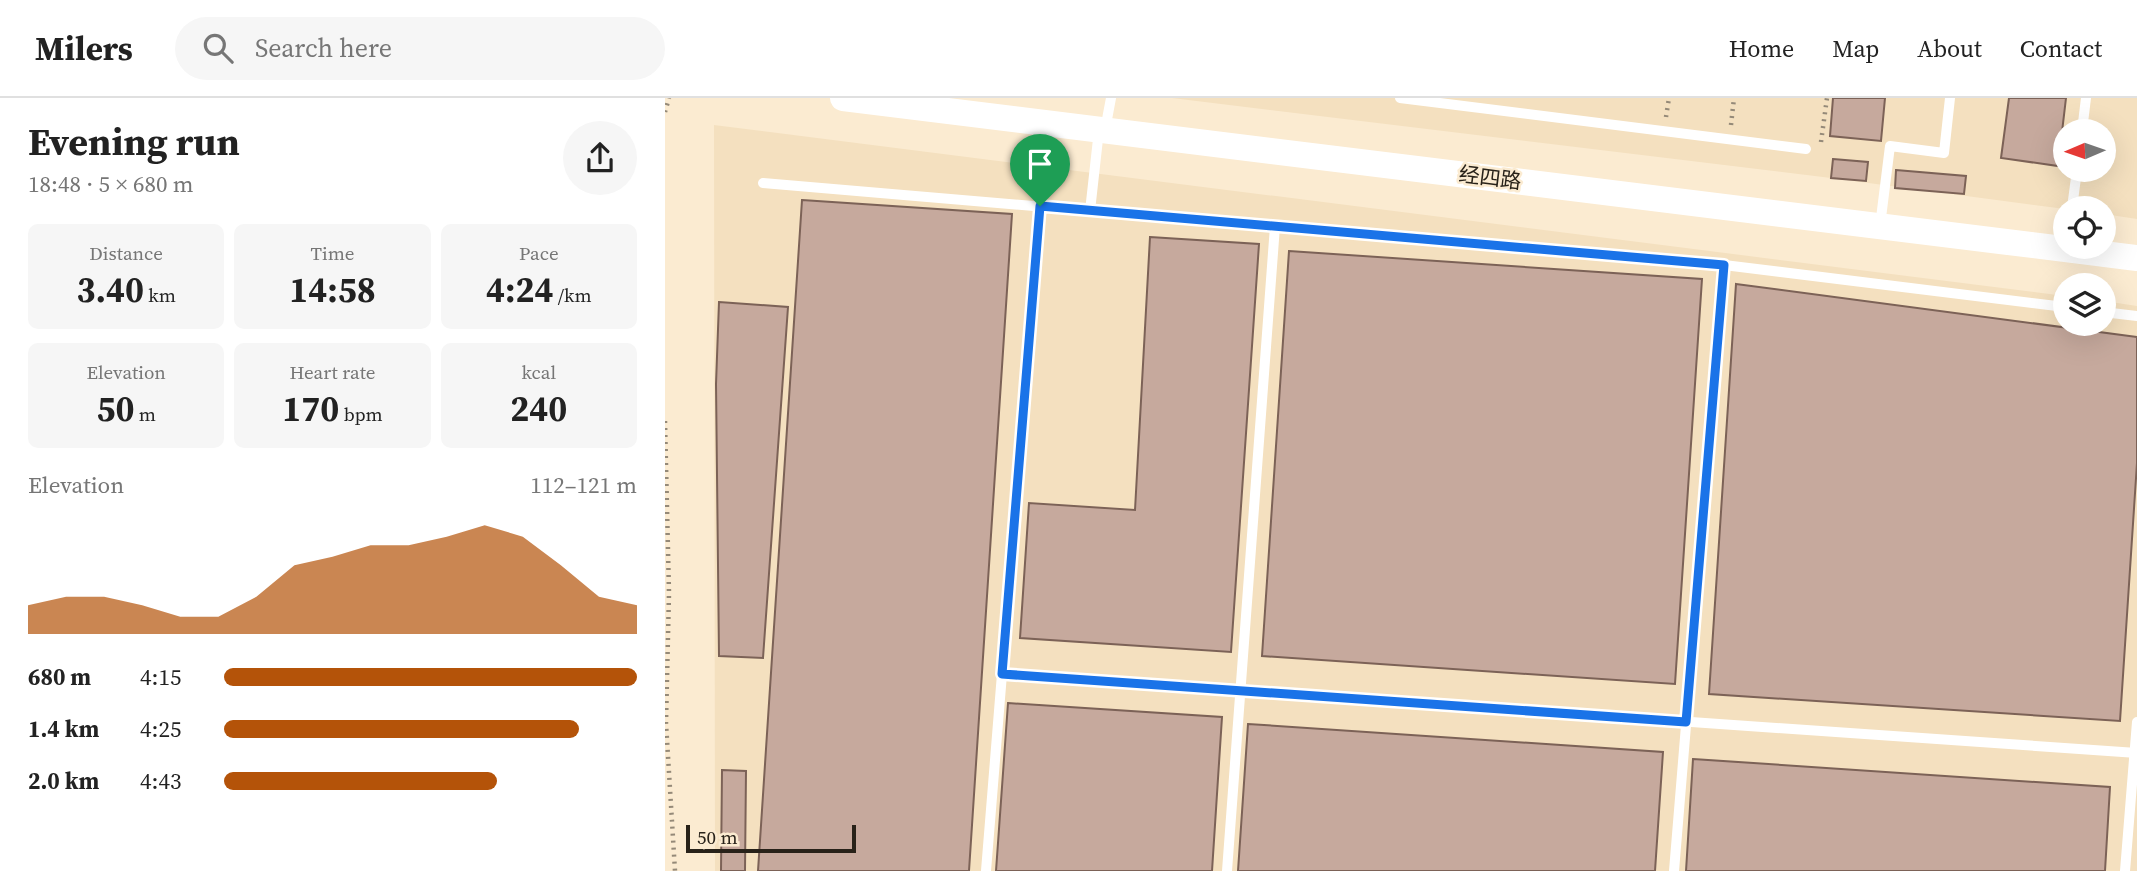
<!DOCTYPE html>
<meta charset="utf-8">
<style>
body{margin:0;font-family:"Source Serif 4","Noto Sans SC",serif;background:#f6f6f6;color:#222;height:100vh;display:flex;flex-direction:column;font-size:26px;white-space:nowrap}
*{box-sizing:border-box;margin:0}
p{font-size:23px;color:#767676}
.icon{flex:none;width:38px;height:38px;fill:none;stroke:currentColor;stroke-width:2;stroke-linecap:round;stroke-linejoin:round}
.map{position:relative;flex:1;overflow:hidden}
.sheet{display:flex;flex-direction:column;background:#fff;width:665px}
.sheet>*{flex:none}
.needle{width:46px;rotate:268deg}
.controls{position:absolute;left:1388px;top:21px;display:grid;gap:14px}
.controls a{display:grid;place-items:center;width:63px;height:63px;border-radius:50%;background:#fff;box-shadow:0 7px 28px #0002;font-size:35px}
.scale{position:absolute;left:21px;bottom:18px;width:170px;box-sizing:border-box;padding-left:7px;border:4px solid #282219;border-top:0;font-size:19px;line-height:24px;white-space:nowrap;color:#282219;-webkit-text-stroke:5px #fbebd1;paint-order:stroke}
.pin{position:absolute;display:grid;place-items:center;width:60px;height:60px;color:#fff;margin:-72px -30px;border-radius:50% 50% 50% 0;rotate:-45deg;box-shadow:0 0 7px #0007}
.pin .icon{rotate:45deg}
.round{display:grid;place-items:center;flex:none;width:74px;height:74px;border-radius:37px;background:#f6f6f6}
.summary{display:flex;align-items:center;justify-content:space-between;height:119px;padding:0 28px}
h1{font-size:38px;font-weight:700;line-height:52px}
.stats{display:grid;grid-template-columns:repeat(3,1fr);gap:10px;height:119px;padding:7px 28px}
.stats div{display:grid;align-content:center;border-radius:10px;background:#f6f6f6;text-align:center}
.stats b{font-size:35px;font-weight:700}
.stats small{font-size:19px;font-weight:400}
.stats p{font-size:19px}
.chart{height:196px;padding:14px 28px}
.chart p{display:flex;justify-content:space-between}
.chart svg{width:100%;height:126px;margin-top:7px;fill:#b45309;opacity:.7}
ul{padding:0 28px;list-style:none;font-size:23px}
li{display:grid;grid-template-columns:112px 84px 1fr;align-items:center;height:52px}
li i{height:18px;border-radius:9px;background:#b45309}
header{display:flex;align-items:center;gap:42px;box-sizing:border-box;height:98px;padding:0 35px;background:#fff;border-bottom:2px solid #e0e0e0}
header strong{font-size:33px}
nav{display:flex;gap:38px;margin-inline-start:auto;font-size:24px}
.search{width:490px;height:63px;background:#f6f6f6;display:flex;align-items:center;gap:18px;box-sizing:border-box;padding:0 24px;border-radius:38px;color:#767676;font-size:26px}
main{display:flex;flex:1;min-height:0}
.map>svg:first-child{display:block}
.built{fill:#f4e0bf;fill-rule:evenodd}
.building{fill:#c6a99d;stroke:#7c6257;stroke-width:2}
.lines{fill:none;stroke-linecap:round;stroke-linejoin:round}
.path{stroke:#948978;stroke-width:4.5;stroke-dasharray:2 5;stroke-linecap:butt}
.service{stroke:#fff;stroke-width:10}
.tertiary{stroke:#fff;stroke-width:26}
.route-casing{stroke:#fff;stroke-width:14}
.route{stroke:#1a73e8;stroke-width:9}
.labels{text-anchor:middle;stroke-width:5;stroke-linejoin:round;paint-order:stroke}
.street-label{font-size:21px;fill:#282219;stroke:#fbebd1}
</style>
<header>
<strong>Milers</strong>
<div class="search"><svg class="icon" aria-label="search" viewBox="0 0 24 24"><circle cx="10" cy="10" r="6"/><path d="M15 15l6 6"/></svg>Search here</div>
<nav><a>Home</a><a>Map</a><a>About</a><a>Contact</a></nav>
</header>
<main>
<section class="sheet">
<div class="summary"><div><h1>Evening run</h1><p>18:48 · 5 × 680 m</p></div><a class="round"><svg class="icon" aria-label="share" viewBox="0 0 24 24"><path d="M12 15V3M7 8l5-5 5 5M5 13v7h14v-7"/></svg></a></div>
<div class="stats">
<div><p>Distance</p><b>3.40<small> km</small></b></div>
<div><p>Time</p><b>14:58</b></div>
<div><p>Pace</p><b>4:24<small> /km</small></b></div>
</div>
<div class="stats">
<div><p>Elevation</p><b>50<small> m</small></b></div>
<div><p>Heart rate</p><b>170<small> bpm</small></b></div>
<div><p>kcal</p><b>240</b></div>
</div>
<div class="chart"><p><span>Elevation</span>112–121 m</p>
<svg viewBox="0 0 160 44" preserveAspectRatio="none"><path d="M0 44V34L10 31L20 31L30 34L40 38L50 38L60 31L70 20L80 17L90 13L100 13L110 10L120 6L130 10L140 20L150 31L160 34V44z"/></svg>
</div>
<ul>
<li><b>680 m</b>4:15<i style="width:100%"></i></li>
<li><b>1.4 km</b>4:25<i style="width:86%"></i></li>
<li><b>2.0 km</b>4:43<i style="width:66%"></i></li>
</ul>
</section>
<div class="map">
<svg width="1472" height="773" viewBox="0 0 1472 773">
<rect width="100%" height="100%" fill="#fbebd1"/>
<g class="built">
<path d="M507,0H1472V121L1439,116L1438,110L1400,111L1166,80ZM1400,33H1438V72H1400Z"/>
<path d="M49,27L1400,198V226H1438L1439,203L1472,208V773H50Z"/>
</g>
<g class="building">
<path d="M1168,0H1220L1216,43L1165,38Z"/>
<path d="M1344,0H1401L1393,68L1336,60Z"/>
<path d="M1168,61L1203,64L1201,83L1166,80Z"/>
<path d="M1231,72L1301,78L1299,96L1230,90Z"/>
<path d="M137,102L347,116L304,773H93Z"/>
<path d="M485,139L594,146L566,554L355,540L364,405L470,412Z"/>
<path d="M624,153L1037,181L1010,586L597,558Z"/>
<path d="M1071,186L1472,239V365L1455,623L1044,596Z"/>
<path d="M54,204L123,209L98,560L54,558L51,286Z"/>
<path d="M343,605L557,619L547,773H331Z"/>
<path d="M583,626L998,654L990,773H573Z"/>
<path d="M1028,661L1445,689L1440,773H1021Z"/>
<path d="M57,672L81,673L80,773H56Z"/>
</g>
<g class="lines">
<g class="path">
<path d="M0,14L4,0"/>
<path d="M1001,19L1004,0"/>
<path d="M1066,27L1069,0"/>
<path d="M1156,44L1162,0"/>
<path d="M0,323L4,495L1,625L10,773"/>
</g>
<g class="service">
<path d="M735,0L1141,51"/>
<path d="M440,32L446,0"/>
<path d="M1417,33L1421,0"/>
<path d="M98,85L1059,167L1400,209"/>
<path d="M1407,110L1412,72"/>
<path d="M425,113L434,32"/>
<path d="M1215,128L1225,48L1279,55L1285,0"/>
<path d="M1438,214L1472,218"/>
<path d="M337,576L1472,655"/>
<path d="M321,773L375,108"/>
<path d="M562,773L610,128"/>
<path d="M1009,773L1059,167"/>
<path d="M1460,773L1472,624"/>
</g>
<path class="tertiary" d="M178,0L1472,160"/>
</g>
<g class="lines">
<defs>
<path id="route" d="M375,108L1059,167L1021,624L337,576Z"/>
</defs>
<use href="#route" class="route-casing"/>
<use href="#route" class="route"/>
</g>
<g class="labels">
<g class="street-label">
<text transform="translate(825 80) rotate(7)" y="7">经四路</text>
</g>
</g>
</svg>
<div class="controls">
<a><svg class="needle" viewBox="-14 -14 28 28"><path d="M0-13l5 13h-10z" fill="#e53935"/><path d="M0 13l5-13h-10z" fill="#767676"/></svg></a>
<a><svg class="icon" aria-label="locate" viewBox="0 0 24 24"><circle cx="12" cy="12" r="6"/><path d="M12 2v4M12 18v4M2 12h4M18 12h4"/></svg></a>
<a><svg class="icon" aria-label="layers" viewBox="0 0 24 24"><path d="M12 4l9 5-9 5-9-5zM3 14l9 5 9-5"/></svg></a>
</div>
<div class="scale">50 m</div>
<div class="pin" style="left:375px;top:108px;background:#1e9e55"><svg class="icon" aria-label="arrive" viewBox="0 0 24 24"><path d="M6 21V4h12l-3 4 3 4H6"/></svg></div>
</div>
</main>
